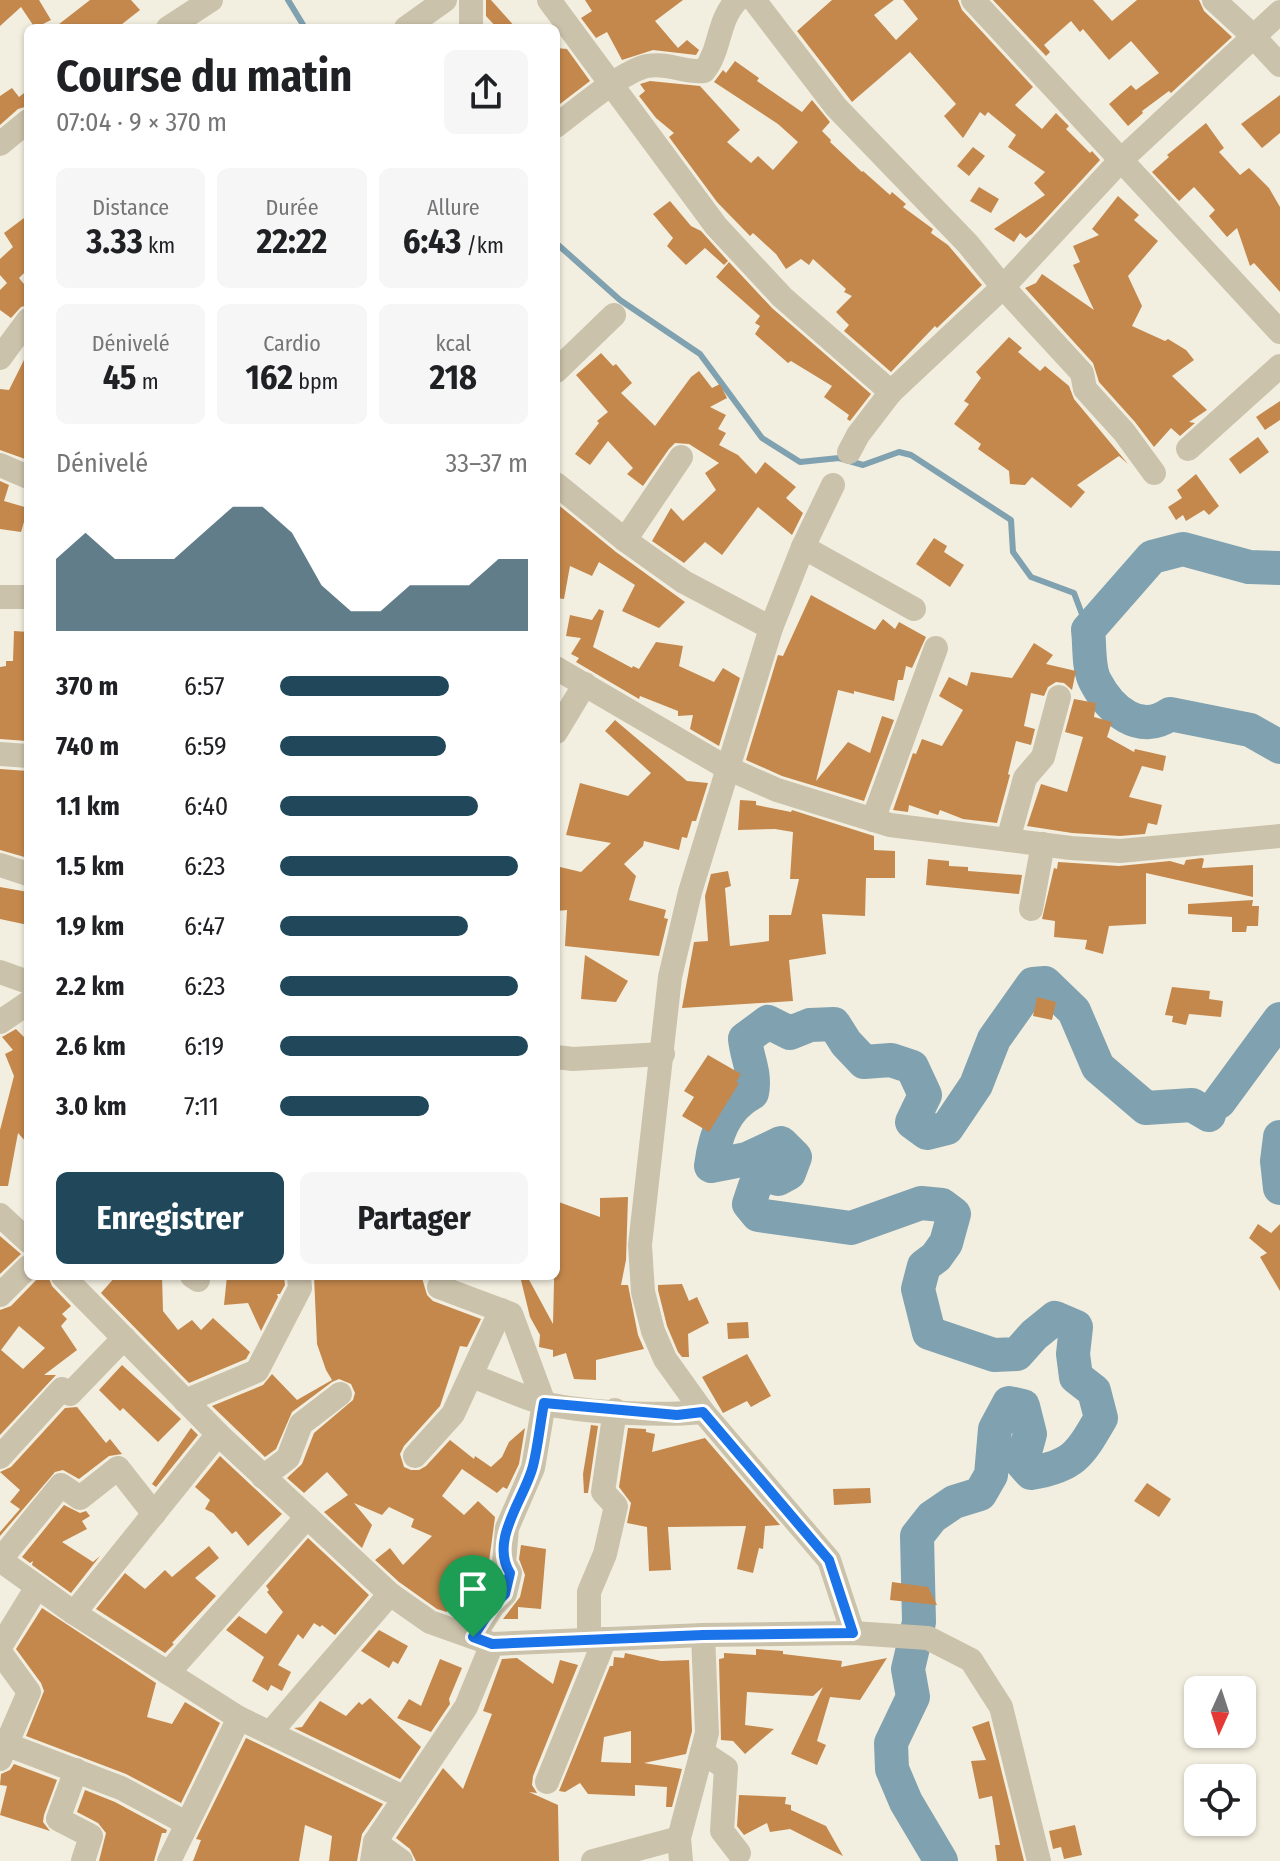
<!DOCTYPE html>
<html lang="fr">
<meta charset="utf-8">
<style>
body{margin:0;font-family:"Fira Sans Condensed",sans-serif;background:#f6f6f6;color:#202124;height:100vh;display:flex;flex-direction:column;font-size:30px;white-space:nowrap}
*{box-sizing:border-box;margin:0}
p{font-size:26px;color:#757577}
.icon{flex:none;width:44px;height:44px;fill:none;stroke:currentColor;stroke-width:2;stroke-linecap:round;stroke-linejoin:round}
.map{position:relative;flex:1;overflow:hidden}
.sheet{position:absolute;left:24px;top:24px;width:536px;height:1256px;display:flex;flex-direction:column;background:#fff;border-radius:12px;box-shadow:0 2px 6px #0004}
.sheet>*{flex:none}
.needle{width:52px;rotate:183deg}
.buttons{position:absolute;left:1184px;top:1676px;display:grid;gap:16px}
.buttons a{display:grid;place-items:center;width:72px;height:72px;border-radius:12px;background:#fff;box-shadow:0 2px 6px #0004;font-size:40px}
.pin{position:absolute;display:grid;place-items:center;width:68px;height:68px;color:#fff;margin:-82px -34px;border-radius:50% 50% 50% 0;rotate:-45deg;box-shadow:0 0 8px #0007}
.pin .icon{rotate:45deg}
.round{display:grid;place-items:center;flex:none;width:84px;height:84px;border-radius:12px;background:#f6f6f6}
.overview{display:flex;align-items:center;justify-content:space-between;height:136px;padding:0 32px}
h1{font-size:44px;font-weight:700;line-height:60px}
.stats{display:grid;grid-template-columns:repeat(3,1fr);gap:12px;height:136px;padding:8px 32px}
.stats div{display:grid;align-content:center;border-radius:12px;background:#f6f6f6;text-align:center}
.stats b{font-size:34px;font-weight:700}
.stats small{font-size:22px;font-weight:400}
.stats p{font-size:22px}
.chart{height:224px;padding:16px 32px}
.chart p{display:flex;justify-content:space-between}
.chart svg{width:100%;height:144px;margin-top:8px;fill:#20475a;opacity:.7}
.button{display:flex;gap:16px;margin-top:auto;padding:16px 32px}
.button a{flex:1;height:92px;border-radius:12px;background:#20475a;color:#fff;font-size:32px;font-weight:700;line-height:92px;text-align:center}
.button a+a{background:#f6f6f6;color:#202124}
ul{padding:0 32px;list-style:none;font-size:26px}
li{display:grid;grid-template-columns:128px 96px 1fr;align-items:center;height:60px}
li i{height:20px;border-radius:10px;background:#20475a}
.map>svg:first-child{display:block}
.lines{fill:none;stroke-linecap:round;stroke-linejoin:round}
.stream{stroke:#7fa1b0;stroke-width:6}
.river{stroke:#7fa1b0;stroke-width:34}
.building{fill:#c4884c;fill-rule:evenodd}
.minor{stroke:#cbc2ab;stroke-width:24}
.route-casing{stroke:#fff;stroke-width:16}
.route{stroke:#1a73e8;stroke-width:10}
</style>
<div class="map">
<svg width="1280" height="1861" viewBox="0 0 1280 1861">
<rect width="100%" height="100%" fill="#f3efe0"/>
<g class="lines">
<g class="stream">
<path d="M288,0L305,28"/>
<path d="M556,243L620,300L700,354L762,438L800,462L839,458L863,465L899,452L911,455L1011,520L1013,552L1031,577L1074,593L1088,630"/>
</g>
<g class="river">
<path d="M1280,568L1249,567L1183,549L1152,557L1088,630C1090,645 1088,668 1095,681C1110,710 1140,736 1170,714L1250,730L1280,747"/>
<path d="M1219,1102L1280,1019"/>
<path d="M1280,1137L1277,1161L1280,1188"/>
<path d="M941,1861L906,1802L892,1769L891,1743L913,1697L908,1669L919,1622L917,1536L932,1517L954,1502L980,1494L991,1475L995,1429L1009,1403L1023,1406L1030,1434L1022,1463L1031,1473C1074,1466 1080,1454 1101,1418L1094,1391L1076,1377L1073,1354L1076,1327L1055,1318L1034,1335L1017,1354L994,1355L929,1333L918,1289L924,1266L936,1257L946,1243L954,1214L942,1205L921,1203L851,1228L758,1215L749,1204L755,1186L764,1175L778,1179L789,1173L795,1157L781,1143L747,1159L711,1166C715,1136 724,1108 752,1093C756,1073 747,1059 745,1039L768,1022L790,1033L810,1025L834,1024L846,1043L864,1062L891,1060L912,1067L925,1095L912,1122L927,1133L947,1128L976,1085L994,1039L1033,984L1045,983L1074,1011L1098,1067L1146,1108L1192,1105L1209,1115"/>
</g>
</g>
<g class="building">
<path d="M0,0H39L51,20L35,28L21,7L0,26Z"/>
<path d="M90,0H131L140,10L117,28H54Z"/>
<path d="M486,0H491L516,28H497L486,16Z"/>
<path d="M585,0H683L655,21L678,48L687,40L699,50L696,55L653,50L622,60L607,32L596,38L581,18L592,11Z"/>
<path d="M832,0H894L874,15L896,40L918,19L903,0H958L962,10L1033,87L1015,105L1042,129L1056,113L1069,126L1066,129L1090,153L1092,151L1100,160L1032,234L1026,238L1020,233L1014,242L994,229L1045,195L1034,183L1045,172L1008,147L1016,135L988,112L985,116L980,112L963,138L944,116L956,104L910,52L852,102L797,31Z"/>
<path d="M993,0H1093L1112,21L1137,0H1199L1204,11L1232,37L1171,93L1169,91L1142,111L1143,113L1128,126L1109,104L1131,85L1136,90L1159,73L1131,41L1109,60L1083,29L1080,32L1071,21L1044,45L1050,52L1046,56Z"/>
<path d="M556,48L567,49L590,81L556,107Z"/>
<path d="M735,61L759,78L757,81L802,112L812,100L830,122L822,131L831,140L830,142L862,172L863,171L890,195L892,192L906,204L903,207L933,229L931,233L948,245L982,285L937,328L935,326L891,372L844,331L849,325L836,312L852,296L844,292L846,289L813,259L809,265L801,259L786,269L776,254L753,233L750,236L717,202L669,137L674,133L656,118L639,96L645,91L640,84L650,81L700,86L740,130L727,142L751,163L758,156L773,170L798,142L778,124L714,82L723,70L726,73Z"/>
<path d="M12,88L19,97L28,90V106L18,109L0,125V96Z"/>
<path d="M1280,95V133L1262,148L1241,124Z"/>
<path d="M1206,123L1224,148L1219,152L1240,175L1249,168L1269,188L1280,207V292L1254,263L1250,266L1237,228L1227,237L1209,216L1215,210L1194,187L1179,201L1152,172L1169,157L1167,155Z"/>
<path d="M973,147L985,156L969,176L957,166Z"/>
<path d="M979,187L999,199L991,213L970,201Z"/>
<path d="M1118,196L1139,215L1134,220L1158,241L1128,276L1142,306L1132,326L1165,341L1168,339L1186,350L1194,360L1172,376L1207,410L1189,422L1195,423L1180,436L1171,428L1154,447L1135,422L1099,382L1093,363L1025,288L1036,283L1042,274L1094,310L1073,265L1080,262L1073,246L1099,235L1092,229Z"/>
<path d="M670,201L691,226L701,231L728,261L724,265L705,248L686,265L667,246L673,238L653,214Z"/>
<path d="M28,215V269L19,278L28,289V305L21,307L11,318L0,310V290L7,283L0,275V259L13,247L4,233Z"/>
<path d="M729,262L772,308L871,394L850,421L847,419L849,415L824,397L832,386L791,361L788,363L755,334L760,326L755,323L760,316L716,277Z"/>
<path d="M1009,337L1022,348L1018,352L1040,371L1045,366L1069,386L1074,399L1128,464L1119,456L1077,485L1085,492L1071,508L1032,477L1025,485L1010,484L1009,471L978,449L981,444L954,424L969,404L964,401L981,378L976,372Z"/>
<path d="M28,352V453L25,459L0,450V389L9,390Z"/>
<path d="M601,353L613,366L616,364L632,383L621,393L655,426L691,377L699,371L712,388L720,384L727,398L710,407L726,415L718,429L726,433L719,445L738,455L756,474L765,462L796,487L786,498L803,513L792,535L758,507L722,555L705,542L684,563L652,541L671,508L683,521L716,490L705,473L719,463L689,444L675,443L669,449L643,486L627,474L633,468L608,441L590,465L575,454L599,423L597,421L608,412L576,375Z"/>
<path d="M1280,401V420L1265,430L1256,417Z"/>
<path d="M1258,437L1269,452L1240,474L1229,459Z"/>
<path d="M1196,474L1219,506L1209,515L1204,510L1186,521L1183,515L1176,520L1168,507L1182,498L1177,490Z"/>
<path d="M0,481L9,485L4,501L28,508L21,532L0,529Z"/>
<path d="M556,503L616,552L685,602L659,628L622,611L635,585L599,562L592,576L570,566L564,599L556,598Z"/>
<path d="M934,538L947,546L944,552L964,565L950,587L916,564Z"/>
<path d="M811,595L875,630L883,619L895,629L899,622L926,637L912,668L906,666L903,680H898L894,701L854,691V694L838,690L816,781L848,742L870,753L882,716L894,720L864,801L782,776L746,760L778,655L783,656Z"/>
<path d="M599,609L604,611L593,647L632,668L633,666L639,669L656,642L683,646L679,666L714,682L723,668L740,678L719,746L690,729L693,715L678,716V711L640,696L639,699L576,662L579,658L571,654L581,638L566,636L570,615L592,620Z"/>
<path d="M14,631L28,632L27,741L0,739V667L6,666V661H13Z"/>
<path d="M1034,643L1053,655L1046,664L1076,671L1072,690L1064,683L1056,682L1048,687L1044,696L1031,693L1024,726L1035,729L1031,745L1016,741L1008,774L1010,775L997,823L963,819L940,810L938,815L909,805L908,812L893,810L913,753L916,754L922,739L942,746L963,710L939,696L949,677L967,686L971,672L1012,678Z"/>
<path d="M1074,699L1096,703L1094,717L1112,722L1107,737L1134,752L1135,749L1166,756L1163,771L1142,766L1129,797L1162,805L1157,825L1148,823L1145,834L1120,836L1072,833L1027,826L1041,784L1067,792L1083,737L1065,732Z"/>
<path d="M615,720L687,781L708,783L696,821H692L687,838L682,837L679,850L644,841L643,846L624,864L636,876L629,900L666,910L664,918L668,919L659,956L565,946L567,910L556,911V866L581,872L611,843L566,835L580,783L628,796L651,773L605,731Z"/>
<path d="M0,769L28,771V858L0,850Z"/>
<path d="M740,800L756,801V805L791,812L792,810L874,836V850L895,851V878H866L865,916L822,914L826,954L789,960L793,1001L682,1008L694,942L708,941L705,896L711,874L728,871L731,886L725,888L730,946L769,941V915H791L799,879H790L793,832L775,829L738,830Z"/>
<path d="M1202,858L1204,859L1202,868L1253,865V897L1146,873V924L1109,926L1103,954L1085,949L1087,940L1054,937L1055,921L1042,919L1054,868L1057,869L1058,862L1119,866L1170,861L1184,865L1186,860Z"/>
<path d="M928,859L949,861V866L968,867V871L1022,875L1019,894L926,885Z"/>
<path d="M0,887L28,892V925L0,919Z"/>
<path d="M1253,900L1252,906H1259L1258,926H1247L1246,932H1232V917L1188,914V904Z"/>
<path d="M585,955L628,981L616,1002L581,999Z"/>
<path d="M1172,987L1210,991L1209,999L1223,1001L1221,1017L1189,1014L1186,1025L1172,1022L1173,1016L1165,1015Z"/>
<path d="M1037,997L1056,1002L1052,1020L1033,1016Z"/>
<path d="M16,1029L28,1041V1144L18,1133L8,1186H0V1130L14,1076L5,1054L13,1050L2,1037Z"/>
<path d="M708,1055L741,1074L736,1082L739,1083L709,1132L682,1116L694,1097L684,1091Z"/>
<path d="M628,1197L626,1260L621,1285H628L638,1335L644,1349L596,1360V1380L574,1379L566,1353L553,1357V1350L539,1347L540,1335L530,1317L520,1276H527L553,1324L556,1201L600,1217V1198Z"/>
<path d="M1258,1224L1271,1233L1280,1224V1291L1260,1257L1267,1253L1249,1238Z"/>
<path d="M0,1236L21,1254L0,1274Z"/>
<path d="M40,1276H48L52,1286L71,1306L62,1314L67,1319L61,1326L77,1350L44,1375H56L0,1435V1310L11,1306ZM19,1326L45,1348L23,1369L1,1350Z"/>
<path d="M116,1276H162L163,1311L178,1330L192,1320L201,1330L213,1318L250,1352L246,1359L189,1383L101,1293Z"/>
<path d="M227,1276H284L285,1285L280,1294H277L278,1297L261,1331L248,1303L224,1305Z"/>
<path d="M314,1276H409L422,1278L427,1295L433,1301L481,1319L467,1347L460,1346L440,1406L404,1446L400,1454L404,1467L411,1470H419L426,1466L450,1440L474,1459L475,1456L491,1467L502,1457L509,1442L525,1428L519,1464L507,1489L503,1487L497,1493L462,1469L442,1496L464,1515L478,1501L495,1517L489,1562L494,1575L491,1586L469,1616L472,1575L447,1612L437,1609L399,1582L375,1560L390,1548L403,1565L432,1536L411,1527L414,1519L389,1507L382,1515L354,1503L372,1525L362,1548L324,1512L348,1495L327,1472L304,1493L287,1478L302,1464L314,1433L353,1400L355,1393L351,1384L339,1379L332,1382L292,1412L276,1449L265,1457L212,1406L263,1385L272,1374L297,1400L332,1380L326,1370L317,1344Z"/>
<path d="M682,1284L689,1301L697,1297L709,1323L688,1334L689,1357H682L678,1352L667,1326L658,1290V1285Z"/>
<path d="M748,1322L749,1338L728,1339L727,1323Z"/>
<path d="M747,1354L771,1396L751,1407L747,1401L723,1413L702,1377Z"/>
<path d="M122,1365L181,1419L158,1442L123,1408L120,1411L99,1390Z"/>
<path d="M77,1407L106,1443L110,1439L122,1454L109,1456L79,1479L63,1470L55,1472L0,1536V1532L20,1509L10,1502L20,1490L0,1472L11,1467L65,1408Z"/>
<path d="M591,1425L598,1426L588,1493H584L583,1474Z"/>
<path d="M191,1428L198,1435L156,1487L152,1484Z"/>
<path d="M628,1428L646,1429V1432L655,1434L652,1452L705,1438L780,1525L765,1526L763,1549L759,1548L753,1573L737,1569L746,1526L668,1527L671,1570L649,1571L647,1527L627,1523L631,1503L619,1487Z"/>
<path d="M220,1456L282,1514L248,1546L236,1531L232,1534L213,1513L205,1509L210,1500L195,1487Z"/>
<path d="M1147,1483L1171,1499L1159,1517L1134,1501Z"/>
<path d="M870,1488L871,1503L834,1505L833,1489Z"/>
<path d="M64,1505L80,1513L86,1511L90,1516L82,1521L87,1529L62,1542L93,1562L100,1556L71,1593L32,1565L33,1561L30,1563L22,1557Z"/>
<path d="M308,1538L369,1595L335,1635L322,1625L320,1627L314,1623L303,1639L298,1634L278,1665L291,1672L282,1691L271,1685L268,1691L252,1681L264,1657L226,1630L239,1616L266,1634L283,1612L267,1592L269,1590L266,1586Z"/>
<path d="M521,1545L546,1549L541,1609L518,1607V1619H503L520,1597L525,1575L519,1559Z"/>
<path d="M209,1546L219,1558L195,1578L216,1596L172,1643L174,1644L165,1653L96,1609L125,1573L145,1589L165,1570L172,1577Z"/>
<path d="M892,1582L928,1587L937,1605L890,1600Z"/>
<path d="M42,1608L156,1683L147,1717L172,1724L185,1702L220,1723L181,1803L126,1774L26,1736L44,1691L41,1683L16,1649Z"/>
<path d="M379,1630L408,1646L398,1664L393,1661L389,1668L361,1651Z"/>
<path d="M756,1649L783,1651V1654L842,1661L841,1667L887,1658L860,1700L830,1697L817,1741L826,1745L817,1765L791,1754L823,1687L813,1696L747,1692L745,1725L774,1729L745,1754L733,1741L721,1740L719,1659L724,1658V1653L756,1655Z"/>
<path d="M625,1653L661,1661L689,1660L692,1731L686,1754L644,1763L682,1769L672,1807H666L667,1787L635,1785V1796L588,1794L580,1783L565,1792L559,1791L610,1666H613L614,1657L624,1658ZM631,1731V1763L601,1762L604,1737Z"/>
<path d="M517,1658L553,1684L560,1660L578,1665L533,1776L532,1785L537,1793L529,1792L558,1805L559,1861H416L410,1849L396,1838L443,1768L463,1789L492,1714L483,1711L502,1659Z"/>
<path d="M440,1659L462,1668L449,1699L450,1704L431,1732L397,1718L409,1699L421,1706Z"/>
<path d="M370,1698L421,1747L400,1779L294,1728L302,1727L320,1701L346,1716L359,1702L362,1705Z"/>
<path d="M989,1721L1024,1861H997L995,1845H1000L992,1796L979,1799L971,1761L986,1760L972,1727Z"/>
<path d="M246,1738L383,1804L362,1834L357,1861H329L332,1836L305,1825L299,1861H193L201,1840L196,1839Z"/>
<path d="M14,1764L57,1780L44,1815L43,1822L50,1831L0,1815L7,1786L0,1785L1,1774L10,1770Z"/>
<path d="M85,1790L115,1802L167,1830L166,1833H162L154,1861H99L106,1833L98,1823L77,1812Z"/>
<path d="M739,1795L786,1797L785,1804L791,1805V1810L826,1826L843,1856L790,1829L770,1832L767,1823L744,1835L737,1826Z"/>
<path d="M1075,1825L1082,1855L1064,1859L1061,1847L1053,1849L1049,1831Z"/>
</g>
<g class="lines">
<g class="minor">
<path d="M471,0V28"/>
<path d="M549,0L716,226L782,297L891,392"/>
<path d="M754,0L836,107L968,244L1003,287L1082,373L1085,389L1124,432L1154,473"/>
<path d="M973,0L1280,332"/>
<path d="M1214,0L1253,36L1280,65"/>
<path d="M168,28L211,0"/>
<path d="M406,28L445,0"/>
<path d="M556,126C577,110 623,71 647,66C668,62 684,73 704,71C721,50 717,21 737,0"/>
<path d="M0,144L28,121"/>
<path d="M0,358L28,320"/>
<path d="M556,371L614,315"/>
<path d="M1188,449L1280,366"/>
<path d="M849,452L858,435L891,392L1003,287L1120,161L1280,12"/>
<path d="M0,465L28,477"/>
<path d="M556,484L625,540L684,582L771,628"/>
<path d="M833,485L803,547L771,628L690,892L670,977L640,1245L643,1292L653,1331L665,1359L703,1412L829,1560L853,1633"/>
<path d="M625,540L681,457"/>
<path d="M803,547L914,609"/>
<path d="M0,597H28"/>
<path d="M556,668L727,768L777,790L890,825L1071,848L1120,851L1280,836"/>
<path d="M556,732L585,684"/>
<path d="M0,754L28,756"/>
<path d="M873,820L936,648"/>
<path d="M1008,840L1025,778L1043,757L1059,697"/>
<path d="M0,865L28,874"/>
<path d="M1031,909L1043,844"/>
<path d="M0,972L28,982"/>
<path d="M0,1022L28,1003"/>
<path d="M556,1057L573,1059L663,1054"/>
<path d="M0,1215L28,1241"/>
<path d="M63,1276L218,1434L390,1594L430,1622L492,1644L703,1635L853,1633L928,1638L971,1660L1001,1707L1039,1861"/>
<path d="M192,1276L198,1280"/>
<path d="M445,1276L439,1287L511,1314L544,1403L533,1468L507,1528L504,1563L510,1573L505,1594L493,1606L473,1637"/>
<path d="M0,1295L28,1267"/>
<path d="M471,1376C496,1384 522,1398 547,1404C590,1413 660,1416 703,1412"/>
<path d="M185,1401L257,1371L300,1288L299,1276"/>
<path d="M415,1456L453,1414L501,1310"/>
<path d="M0,1457L62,1389L70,1394L124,1338"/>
<path d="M263,1477L288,1458L301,1424L340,1394"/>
<path d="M0,1560L74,1613L239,1718L405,1798"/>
<path d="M0,1560L61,1485L80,1498L118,1468L154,1514"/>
<path d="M74,1613L218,1434"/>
<path d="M589,1640V1592L605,1554L616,1506L603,1492L615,1410"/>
<path d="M0,1647L37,1587"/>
<path d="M0,1652L29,1692L0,1759"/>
<path d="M168,1673L307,1517"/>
<path d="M270,1733L390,1594"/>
<path d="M0,1742L121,1788L186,1823"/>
<path d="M702,1752L726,1768L722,1831L739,1853"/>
<path d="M76,1770L58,1819L91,1836L83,1861"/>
<path d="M547,1782L605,1639"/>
<path d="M375,1842L401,1861"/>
<path d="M169,1861L239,1718"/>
<path d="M372,1861L375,1842L466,1707L492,1644"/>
<path d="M593,1861L679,1838"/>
<path d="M681,1861L679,1838L707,1733L703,1635"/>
</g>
</g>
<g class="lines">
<defs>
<path id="route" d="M544,1403L677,1415L703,1412L829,1560L853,1633L703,1635L492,1644L473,1637L493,1606L505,1594L510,1573C489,1540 525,1498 533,1466C538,1446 540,1424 544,1403Z"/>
</defs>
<use href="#route" class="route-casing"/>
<use href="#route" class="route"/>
</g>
</svg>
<div class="buttons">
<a><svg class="needle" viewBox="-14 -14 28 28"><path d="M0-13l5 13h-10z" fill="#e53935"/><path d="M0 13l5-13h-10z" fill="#757577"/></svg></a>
<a><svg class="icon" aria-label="locate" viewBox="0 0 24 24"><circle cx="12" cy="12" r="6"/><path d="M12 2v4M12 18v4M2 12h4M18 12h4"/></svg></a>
</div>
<div class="pin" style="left:473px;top:1637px;background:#1e9e55"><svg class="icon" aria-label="arrive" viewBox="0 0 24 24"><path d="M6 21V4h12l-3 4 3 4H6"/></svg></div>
<section class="sheet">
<div class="overview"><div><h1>Course du matin</h1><p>07:04 · 9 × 370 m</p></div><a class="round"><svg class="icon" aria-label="share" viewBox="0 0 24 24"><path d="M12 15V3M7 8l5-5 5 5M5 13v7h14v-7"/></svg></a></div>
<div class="stats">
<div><p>Distance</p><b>3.33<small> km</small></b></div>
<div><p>Durée</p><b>22:22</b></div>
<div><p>Allure</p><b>6:43<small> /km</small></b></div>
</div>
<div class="stats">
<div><p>Dénivelé</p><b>45<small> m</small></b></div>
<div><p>Cardio</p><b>162<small> bpm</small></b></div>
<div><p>kcal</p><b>218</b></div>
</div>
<div class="chart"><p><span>Dénivelé</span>33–37 m</p>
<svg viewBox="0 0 160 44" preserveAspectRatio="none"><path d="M0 44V22L10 14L20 22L30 22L40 22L50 14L60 6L70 6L80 14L90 30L100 38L110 38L120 30L130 30L140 30L150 22L160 22V44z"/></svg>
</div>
<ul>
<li><b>370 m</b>6:57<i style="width:68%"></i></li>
<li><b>740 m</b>6:59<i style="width:67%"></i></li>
<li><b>1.1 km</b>6:40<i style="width:80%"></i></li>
<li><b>1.5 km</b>6:23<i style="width:96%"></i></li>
<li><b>1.9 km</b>6:47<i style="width:76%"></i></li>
<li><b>2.2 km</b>6:23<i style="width:96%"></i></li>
<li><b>2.6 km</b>6:19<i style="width:100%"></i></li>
<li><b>3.0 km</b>7:11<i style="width:60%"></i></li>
</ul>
<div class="button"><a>Enregistrer</a><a>Partager</a></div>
</section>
</div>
